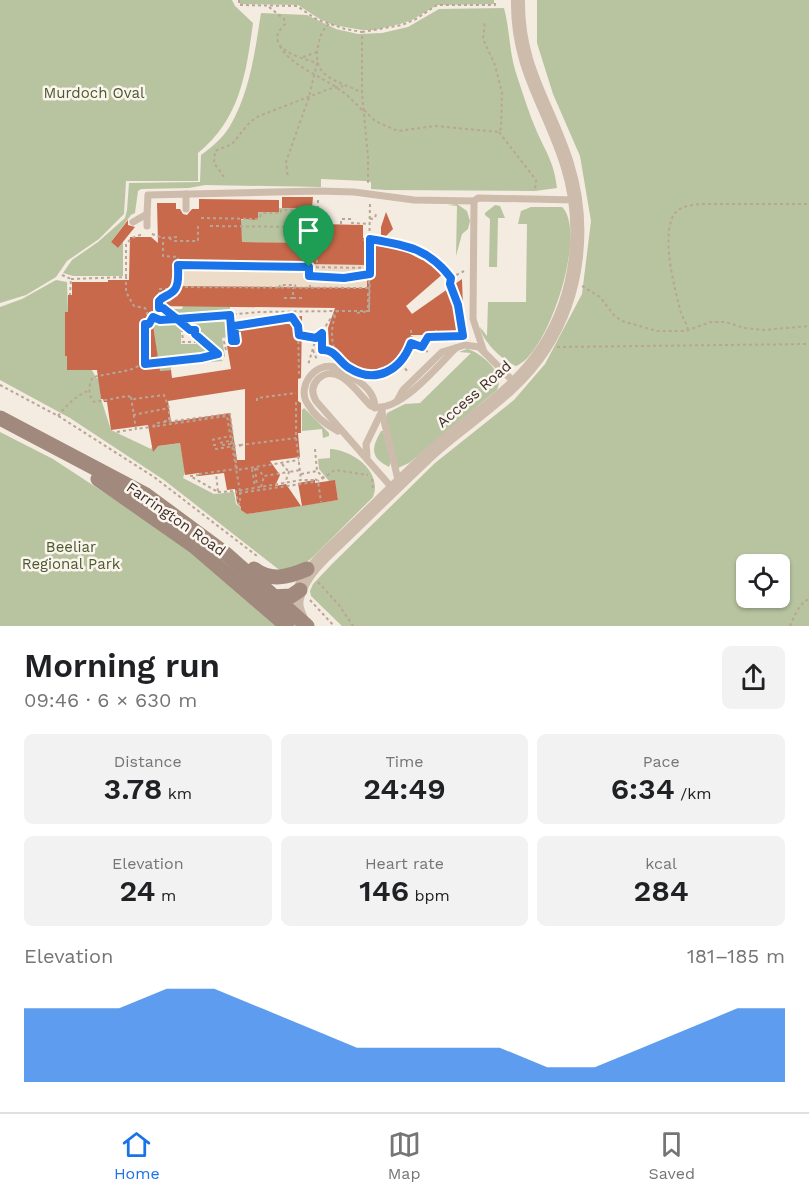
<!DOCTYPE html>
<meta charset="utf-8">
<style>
body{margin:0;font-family:"Work Sans",sans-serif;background:#f2f2f2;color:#202124;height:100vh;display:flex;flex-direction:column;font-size:22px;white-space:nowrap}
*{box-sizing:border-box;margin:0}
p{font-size:20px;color:#757577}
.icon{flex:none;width:33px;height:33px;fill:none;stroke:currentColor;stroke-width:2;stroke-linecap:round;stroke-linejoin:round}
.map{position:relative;height:626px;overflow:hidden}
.details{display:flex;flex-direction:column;background:#fff;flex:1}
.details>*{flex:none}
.fabs{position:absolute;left:736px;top:554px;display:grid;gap:12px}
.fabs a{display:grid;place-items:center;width:54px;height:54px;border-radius:9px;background:#fff;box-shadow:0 2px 4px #0004;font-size:30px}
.pin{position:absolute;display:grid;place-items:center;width:51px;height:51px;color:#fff;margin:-62px -26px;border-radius:50% 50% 50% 0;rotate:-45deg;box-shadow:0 0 6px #0007}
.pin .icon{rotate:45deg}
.round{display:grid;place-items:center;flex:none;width:63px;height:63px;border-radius:9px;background:#f2f2f2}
.head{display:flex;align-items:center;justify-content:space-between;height:102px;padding:0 24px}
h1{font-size:33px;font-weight:600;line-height:45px}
.figures{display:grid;grid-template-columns:repeat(3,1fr);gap:9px;height:102px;padding:6px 24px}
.figures div{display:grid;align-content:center;border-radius:9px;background:#f2f2f2;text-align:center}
.figures b{font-size:30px;font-weight:600}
.figures small{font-size:16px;font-weight:400}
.figures p{font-size:16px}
.chart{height:168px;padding:12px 24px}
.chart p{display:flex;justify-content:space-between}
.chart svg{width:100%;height:108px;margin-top:6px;fill:#1a73e8;opacity:.7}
.tabs{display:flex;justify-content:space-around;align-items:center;height:84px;border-top:2px solid #e0e0e0;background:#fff;font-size:16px;color:#757577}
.tabs a{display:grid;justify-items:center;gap:3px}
.tabs .selected{color:#1a73e8}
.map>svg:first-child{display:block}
.green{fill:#b8c4a0;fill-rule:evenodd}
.plaza{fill:#ecdcc8}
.building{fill:#c8694b;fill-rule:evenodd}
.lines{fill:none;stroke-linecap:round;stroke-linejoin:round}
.path{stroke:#b9a596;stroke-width:2;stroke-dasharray:3 3;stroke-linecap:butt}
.lane{stroke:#cdbbac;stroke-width:7}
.street{stroke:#cdbbac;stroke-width:14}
.secondary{stroke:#a18a7d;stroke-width:15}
.path-bridge{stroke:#b9a596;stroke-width:2;stroke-dasharray:3 3;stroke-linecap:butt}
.route-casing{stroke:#fff;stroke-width:12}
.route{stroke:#1a73e8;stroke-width:8}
.labels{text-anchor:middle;stroke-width:5;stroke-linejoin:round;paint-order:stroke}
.park-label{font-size:15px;fill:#4a5a2e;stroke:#fbf5ee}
.street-label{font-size:15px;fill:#3b302b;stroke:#fbf5ee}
</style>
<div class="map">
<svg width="809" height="626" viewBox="0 0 809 626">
<rect width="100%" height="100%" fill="#f4ebe1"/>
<g class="green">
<path d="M0,0H232L235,6L253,23C246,74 240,119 198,153V181H126L124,214L99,239L67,261L56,277L26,295L0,303Z"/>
<path d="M240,0H494V4L437,5L412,20L400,24L374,30H362L333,25L318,18L298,5L240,4Z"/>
<path d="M537,0H809V626H342L311,596L310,591L313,584L332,564L435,463L514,400L545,364L582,294L591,221L580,156L553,94L537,43ZM747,564H780V597H747Z"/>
<path d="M504,8C510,30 509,53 517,76C523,94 529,114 537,132C547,154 554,163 557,188L535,191L386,190L371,189V182L365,181L321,179V187L205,185L189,188L141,189L138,191L135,213L131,215L111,242L118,248L123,241V276H73L63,273L72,260L98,242L125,218L127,210L129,183L200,182L201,155C212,147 223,138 230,126C250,92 255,51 261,13L307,15L336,29L358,34L382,33L408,27L439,9Z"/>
<path d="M457,204L467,211L470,221L468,229L462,234L456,256L457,206L448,205Z"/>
<path d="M495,205L500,206L505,218H498L497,267H489L490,219L485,215V213Z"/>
<path d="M531,207H562C588,232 548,355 516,366C504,362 481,340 480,327L487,336L488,302H526L527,224H518L521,211Z"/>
<path d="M279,208H312V214H316V237H293V243L242,242L241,231L199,219L257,220L258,212H279Z"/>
<path d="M56,280L67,282L68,312H65V356H67V370H92L96,378L122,375L158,360L153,325H181L184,328L181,329V344H196L197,339L223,361L171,365V370L99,380L101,399L111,430L151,449L152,447L180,443L185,472L183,478L214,494L234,492L236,504L242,508L243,511L246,509L247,514L338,500L335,481H329L319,469L318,459L330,458V449C353,450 383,472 373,497L313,557L303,565L282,572L164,480L70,418L0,380V307L22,299Z"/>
<path d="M183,306H230V337L222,338L225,357L196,333V328H191L170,309H182Z"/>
<path d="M467,349C477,351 493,364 498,375C500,380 499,385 497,390L409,463L398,468L386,417L387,413L405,404L420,403L471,353L459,352Z"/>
<path d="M304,408L329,433V436L323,438L322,429L302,431V410Z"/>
<path d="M381,431H383L391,462L389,467C369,457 372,447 381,431Z"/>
<path d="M0,432L53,459L190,549L277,626H0Z"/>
</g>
<path class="plaza" d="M175,263L368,265L367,288L174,286Z"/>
<g class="building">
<path d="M282,197H313L312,208H282Z"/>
<path d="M199,199L279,200V212H258V220L241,219L242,242L316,243V239H320V224L363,225V238H381V227L386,212L393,229L380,242L407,252L422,260L426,254L444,273L406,306L412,314L462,279L464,339H430V335H411L406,350L399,361L386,369L370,372L353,369L329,344L328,328L335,308L153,306V325L160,371L171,370L172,378L231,369L227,346L240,344L237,326L302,316L301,378L298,379V401L301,403V433H298L300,457L270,461L280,475L275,486L286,484L301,506L247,514L241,510V507L237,503L235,489L227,490L224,473L199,476V473L185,475L180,443L158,446L153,452L148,425L111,430L107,402H104L103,399H101L97,370H67V356H65V312H68V295H72V282H108V280H129L130,237H151L158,243L157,203H176V209H180L183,214L187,215L192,209H199ZM174,262L367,265V288L174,286ZM245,389V460H237L230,413L171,422L168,401Z"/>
<path d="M128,220V225L135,227L118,248L111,242Z"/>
<path d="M315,480V483L335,480L338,500L302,506L298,483Z"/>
</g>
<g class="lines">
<g class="path">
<path d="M239,0V5L297,6L316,19L345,29L362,32V93L368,157V185"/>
<path d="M269,7L284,19L285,24C283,26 281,29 279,31C269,51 305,59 317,63L309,97L286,162L288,178"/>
<path d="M329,24C322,30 320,37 318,46C311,80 340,80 362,93"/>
<path d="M362,32L402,25L416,19L437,5H495V0"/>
<path d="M280,46C288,64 324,78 340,90C349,96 356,104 364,112"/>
<path d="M303,57L317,52"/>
<path d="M364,110L375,121L398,131L435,126L499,132L501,128L502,93L495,65L483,39L485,21"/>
<path d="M499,132L536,180L535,191"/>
<path d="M224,177L214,163L215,151L232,144L250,122L259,116L329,89L343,86"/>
<path d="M318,200L317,247L319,248"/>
<path d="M201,218L259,219L262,213H281V210H292L313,239V243L317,247V266"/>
<path d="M370,219L375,218L376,214"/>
<path d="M341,224V219H351L352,223L370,224"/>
<path d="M210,226L304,227"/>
<path d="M152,234L163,238"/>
<path d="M177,237L163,238V256L178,257C178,267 182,287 171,294C166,297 163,296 159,301V308H163L177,319L259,312L337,311C330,328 330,343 339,359"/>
<path d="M169,238L174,241H198V227L196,228"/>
<path d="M370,239C406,245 428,248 451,278L450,284L458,305L463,336L427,337L422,347"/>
<path d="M363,240L369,241"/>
<path d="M369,261L370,203"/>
<path d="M178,265L369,268V311H337L328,322L322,333L316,338L308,365"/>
<path d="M309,267L310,287"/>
<path d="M370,267L371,262"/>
<path d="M62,275L71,279L70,295"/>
<path d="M309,276L344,278L369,274"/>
<path d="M126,277V244L132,238L143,234"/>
<path d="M451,278L464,271"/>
<path d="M71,279L126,277V292L134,306L145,308L148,315L160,320L177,319L190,330H195V334L217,353"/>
<path d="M582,286L600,297L614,315L622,321L657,331H685L711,322H726L744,328L764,330L809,326"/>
<path d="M279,288L280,285H295L296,288"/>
<path d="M168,295L167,300L170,301L171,294"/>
<path d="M284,298H293V288"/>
<path d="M159,301V289H175"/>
<path d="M368,308V290"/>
<path d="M230,315L232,341"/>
<path d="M145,323H149L153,317"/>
<path d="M186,327V330H182L183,342H195V334"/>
<path d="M411,330L412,343"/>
<path d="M436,330V337"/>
<path d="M688,330C687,323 683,319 681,313C675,290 659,231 676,212C683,205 693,205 702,204H809"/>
<path d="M322,333L323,357"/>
<path d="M299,335L316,338"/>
<path d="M557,347L809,344"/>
<path d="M226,350L224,342L236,341L234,326L292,317L298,326L299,375"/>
<path d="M313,350L317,360"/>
<path d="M323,350L330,351L335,354"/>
<path d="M145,363L147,312"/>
<path d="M401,364L409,373"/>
<path d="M364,374C379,375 394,373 403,360C407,354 409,347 412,343L422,347L429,353"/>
<path d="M0,385L60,417L154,477L257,556"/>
<path d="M131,397L136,429L150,427"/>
<path d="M257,401V398L296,393"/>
<path d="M296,402V438L301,480"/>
<path d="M133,415L169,408"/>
<path d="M58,416C68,404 75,396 90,390"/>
<path d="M164,421H169V408L164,395L134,399L128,396L94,402C88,396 88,384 93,377L130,370L143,364L201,358L218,354"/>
<path d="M157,423L230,414L237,470L299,460"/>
<path d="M155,425L151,427L157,426"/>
<path d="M117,432L136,429"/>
<path d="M212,440L230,436"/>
<path d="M231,444L222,445L220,443L233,440"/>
<path d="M213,445H216V449L240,445L241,448"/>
<path d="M240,445L296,438"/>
<path d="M315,449L317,471"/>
<path d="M282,464L289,472L300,470"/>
<path d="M255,468L257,486"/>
<path d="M256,468L264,476"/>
<path d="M252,469L255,487"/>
<path d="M199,474L235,469"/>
<path d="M301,474L317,471L323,477L318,481"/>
<path d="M199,475L190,476L218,492L216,473"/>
<path d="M315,479L318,481L321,502"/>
<path d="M322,479L335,470L368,475"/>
<path d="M372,479L373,491"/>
<path d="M261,487L264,476L289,472L285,483"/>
<path d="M218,492L236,491"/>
<path d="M240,492V504L238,503L236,491L301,480H314V482L240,493"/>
<path d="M318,582L339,605L353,626"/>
<path d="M310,600L334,626"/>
<path d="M790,626C795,616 798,604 809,599"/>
</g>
<g class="lane">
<path d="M186,194V209"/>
<path d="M147,214L148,195L318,191L354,192L414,200L474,201"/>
<path d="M133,222L147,214V226"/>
<path d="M484,352L473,319L474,201L478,198L576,200"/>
<path d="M397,401L403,390L442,352L465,345L479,347L515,383"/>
<path d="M381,408L399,484"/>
<path d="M338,431C326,425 314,415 307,403C297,386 315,362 334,367C342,369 348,375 355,379C365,385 375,395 375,408"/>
<path d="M367,456L366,444L382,411"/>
<path d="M393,489L316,401C312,394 311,386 318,379C338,360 359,395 371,406C398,416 438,365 456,348"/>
</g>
<path class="street" d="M301,619C298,612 295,606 297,598C304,570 331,550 350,531C377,505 404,478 432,452C470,418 516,392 544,348C579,294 586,224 567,164C548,104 517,68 518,0"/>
<g class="secondary">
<path d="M0,418L146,495L226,554L307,626"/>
<path d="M98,479L194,546L287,626"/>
<path d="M254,569C271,582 288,577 307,569"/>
<path d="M271,597L291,596L300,590"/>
</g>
<g class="path-bridge">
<path d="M173,287L368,288"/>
<path d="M168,295L171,288"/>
<path d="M293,298H302"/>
<path d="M357,313L369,311L370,276"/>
<path d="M157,426L227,416L240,492"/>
<path d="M200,474V475"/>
</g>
</g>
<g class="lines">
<defs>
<path id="route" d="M309,267L178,265C178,274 180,288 171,293C166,297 163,296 159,301V308H163L177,319L160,320L153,317L149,324H145V364L201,358L218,354L195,334V330H190L177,319L230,315L232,341H236L234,326L292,317L298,326L299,335L316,338L322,333V350C335,349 339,362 349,368C376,385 401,370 411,343L422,347L428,337L463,336L458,305L450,284L451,278C428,248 406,245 370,239V274L344,278L309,276V267"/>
</defs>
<use href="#route" class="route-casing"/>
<use href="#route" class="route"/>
</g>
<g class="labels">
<g class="park-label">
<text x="94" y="98">Murdoch Oval</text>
<text x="71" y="552">Beeliar<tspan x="71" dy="17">Regional Park</tspan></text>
</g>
<g class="street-label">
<text transform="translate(474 394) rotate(-41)" y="5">Access Road</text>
<text transform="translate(176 519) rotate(35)" y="5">Farrington Road</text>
</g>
</g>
</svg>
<div class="fabs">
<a><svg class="icon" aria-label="locate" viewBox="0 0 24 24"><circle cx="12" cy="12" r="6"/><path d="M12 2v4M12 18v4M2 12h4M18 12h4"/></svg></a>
</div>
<div class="pin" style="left:309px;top:267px;background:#1e9e55"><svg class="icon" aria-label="arrive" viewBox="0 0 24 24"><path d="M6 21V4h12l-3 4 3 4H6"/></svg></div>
</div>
<section class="details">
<div class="head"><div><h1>Morning run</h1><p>09:46 · 6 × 630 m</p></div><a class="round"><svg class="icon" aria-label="share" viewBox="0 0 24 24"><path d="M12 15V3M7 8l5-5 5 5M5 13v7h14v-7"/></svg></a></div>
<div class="figures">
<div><p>Distance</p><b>3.78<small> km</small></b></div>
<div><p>Time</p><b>24:49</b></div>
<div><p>Pace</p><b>6:34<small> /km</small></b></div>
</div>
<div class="figures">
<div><p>Elevation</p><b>24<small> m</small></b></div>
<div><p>Heart rate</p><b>146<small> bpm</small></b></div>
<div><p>kcal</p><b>284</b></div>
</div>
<div class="chart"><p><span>Elevation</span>181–185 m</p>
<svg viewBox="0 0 160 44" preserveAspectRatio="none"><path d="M0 44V14L10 14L20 14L30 6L40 6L50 14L60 22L70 30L80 30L90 30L100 30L110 38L120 38L130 30L140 22L150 14L160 14V44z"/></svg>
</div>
</section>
<nav class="tabs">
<a class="selected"><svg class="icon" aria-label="home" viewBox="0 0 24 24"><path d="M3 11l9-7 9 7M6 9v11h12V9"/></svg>Home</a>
<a><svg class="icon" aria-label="map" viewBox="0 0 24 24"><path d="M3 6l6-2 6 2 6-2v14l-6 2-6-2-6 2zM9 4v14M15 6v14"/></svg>Map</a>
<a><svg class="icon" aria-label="saved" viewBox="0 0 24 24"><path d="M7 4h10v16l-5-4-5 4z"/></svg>Saved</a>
</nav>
